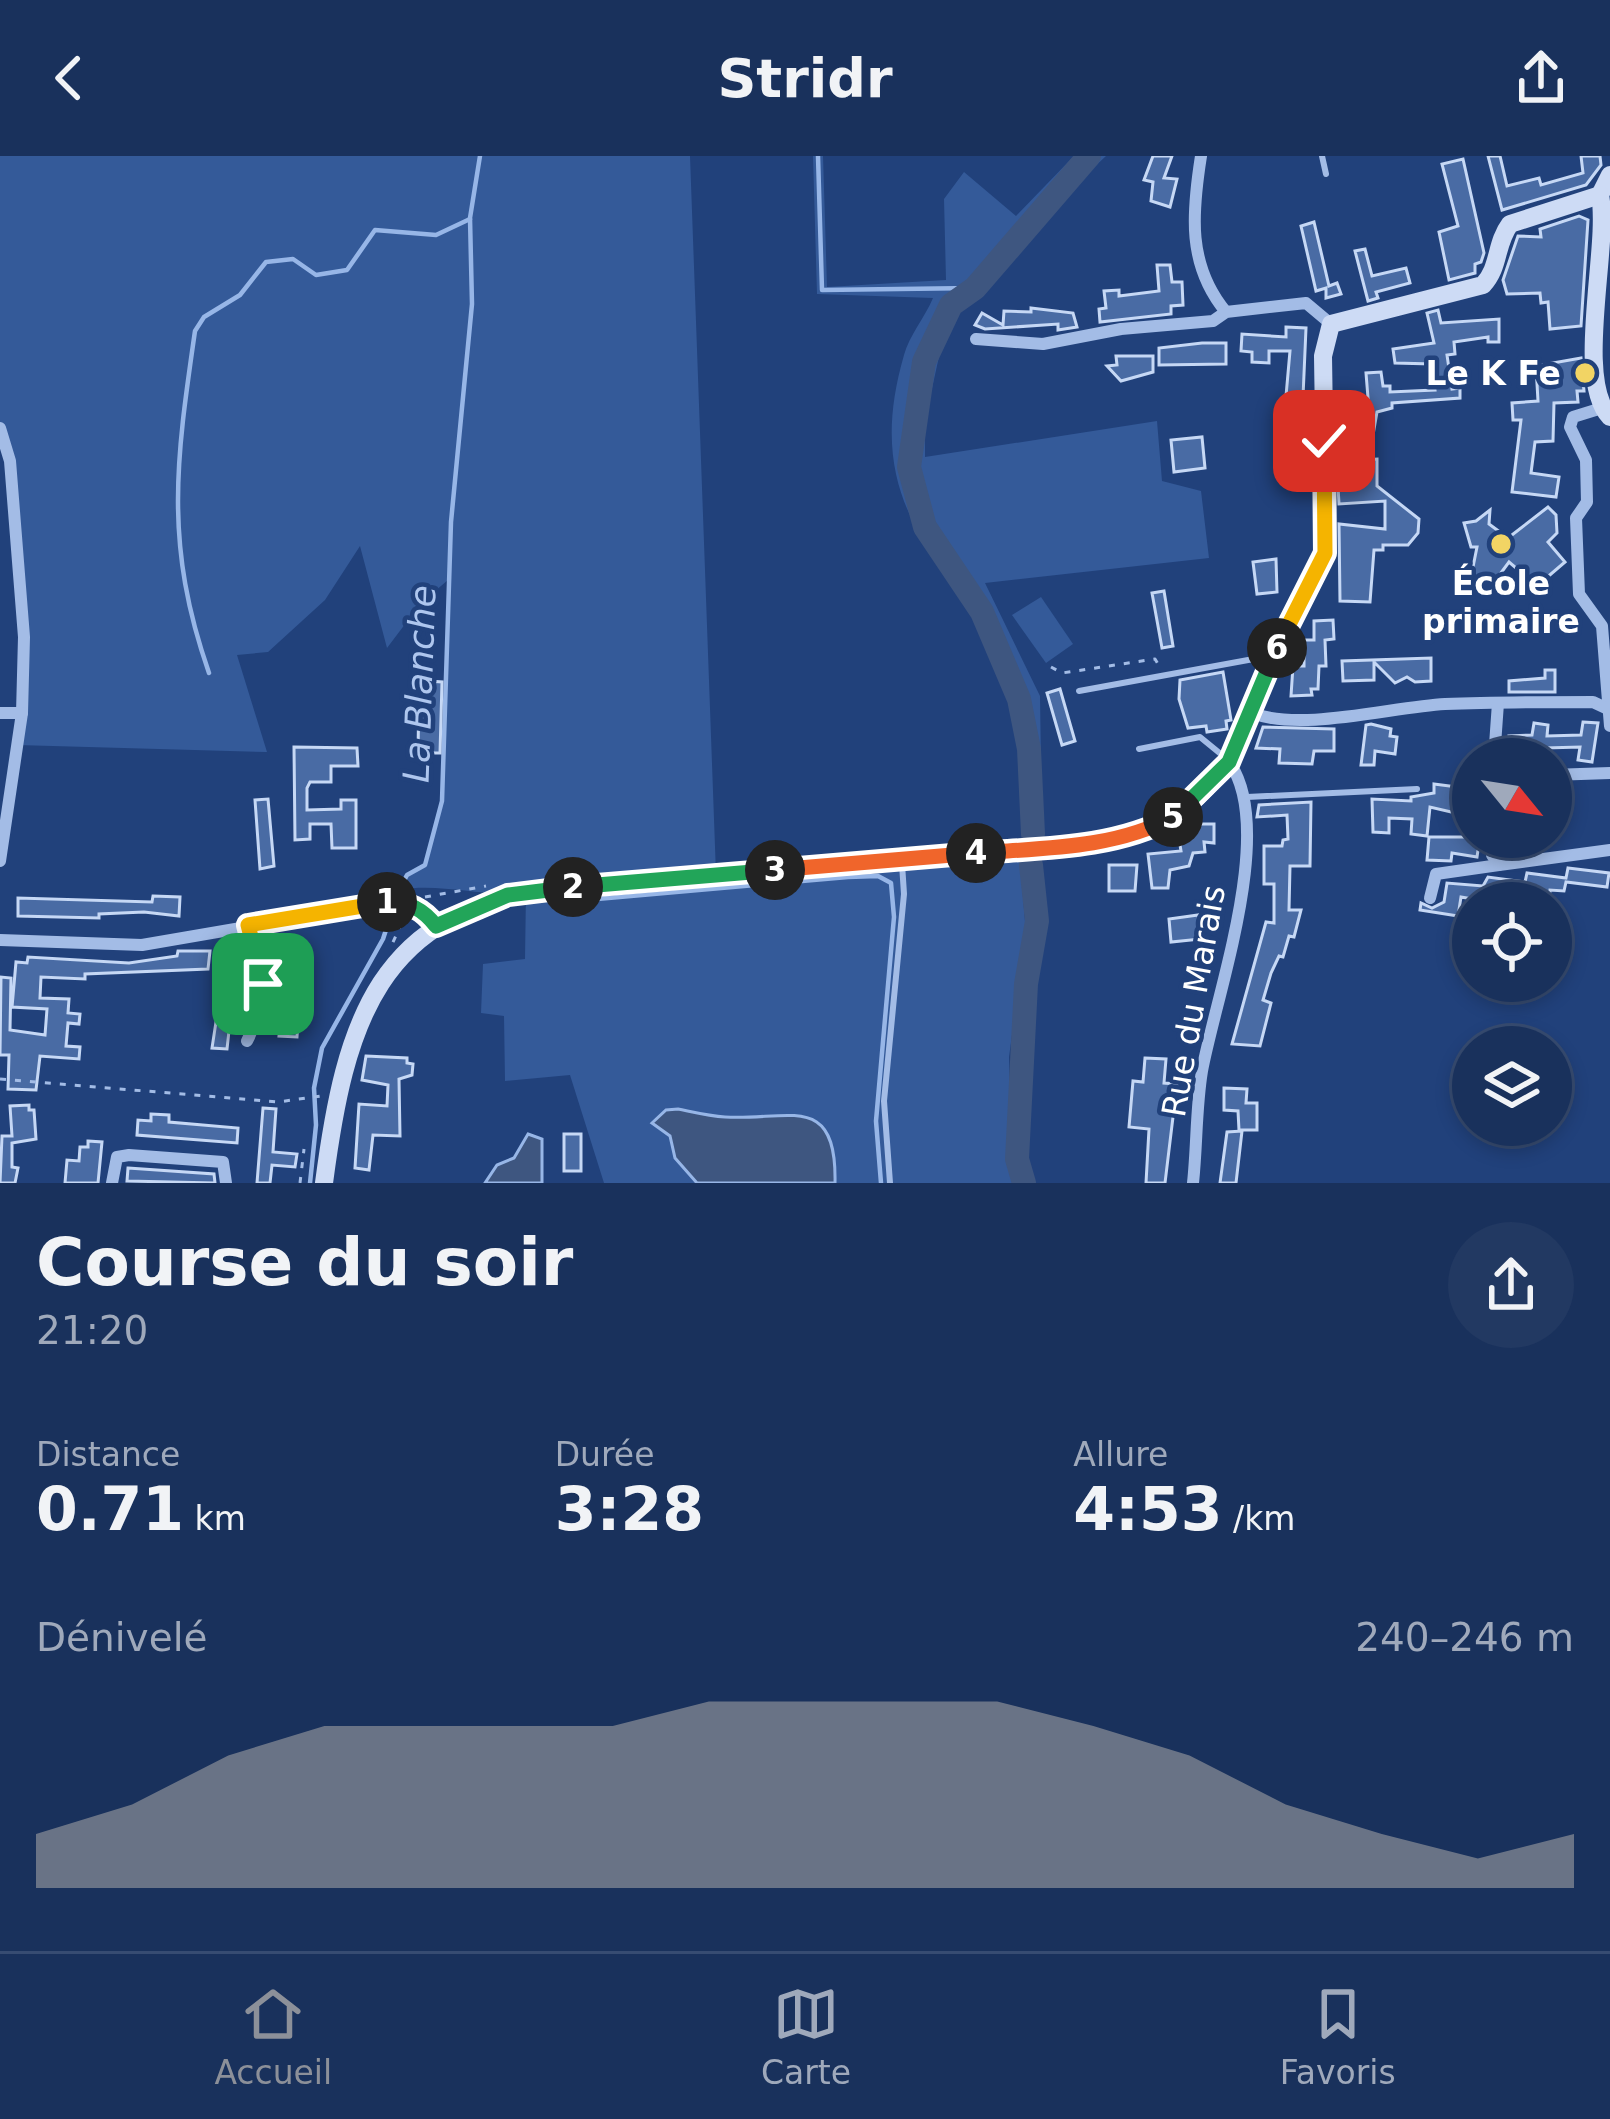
<!DOCTYPE html>
<html lang="fr">
<meta charset="utf-8">
<style>
body{margin:0;font-family:"DejaVu Sans",sans-serif;background:#223962;color:#f1f3f6;height:100vh;display:flex;flex-direction:column;font-size:45px;white-space:nowrap}
*{box-sizing:border-box;margin:0}
p{font-size:39px;color:#9fa9bb}
.icon{flex:none;width:66px;height:66px;fill:none;stroke:currentColor;stroke-width:2;stroke-linecap:round;stroke-linejoin:round}
.map{position:relative;height:1027px;overflow:hidden}
.panel{display:flex;flex-direction:column;background:#19315c;flex:1}
.panel>*{flex:none}
.needle{width:78px;rotate:120deg}
.tools{position:absolute;left:1452px;top:582px;display:grid;gap:24px}
.tools a{display:grid;place-items:center;width:120px;height:120px;border-radius:50%;background:#19315c;box-shadow:0 6px 18px #0003,0 0 0 3px #374c72;font-size:60px}
.pin{position:absolute;display:grid;place-items:center;width:102px;height:102px;color:#fff;margin:-51px;border-radius:24px;box-shadow:0 6px 18px #0006}
.km{position:absolute;width:60px;height:60px;margin:-30px;border-radius:50%;background:#222;color:#fff;font-size:33px;line-height:60px;text-align:center}
.round{display:grid;place-items:center;flex:none;width:126px;height:126px;border-radius:63px;background:#223962}
.summary{display:flex;align-items:center;justify-content:space-between;height:204px;padding:0 36px}
h1{font-size:66px;font-weight:600;line-height:90px}
.metrics{display:grid;grid-template-columns:repeat(3,1fr);gap:18px;height:204px;padding:12px 36px}
.metrics div{display:grid;align-content:center}
.metrics b{font-size:60px;font-weight:600}
.metrics small{font-size:33px;font-weight:400}
.metrics p{font-size:33px}
.chart{height:336px;padding:24px 36px}
.chart p{display:flex;justify-content:space-between}
.chart svg{width:100%;height:216px;margin-top:12px;fill:#8c9099;opacity:.7}
header{display:flex;justify-content:space-between;align-items:center;height:156px;padding:0 36px;background:#19315c;font-size:54px;font-weight:600}
.tab-bar{display:flex;justify-content:space-around;align-items:center;height:168px;border-top:3px solid #374c72;background:#19315c;font-size:33px;color:#9fa9bb}
.tab-bar a{display:grid;justify-items:center;gap:6px}
.tab-bar .active{color:#8c9099}
.map>svg:first-child{display:block}
.green{fill:#345a99}
.water{fill:#3e5680;stroke:#97b6e7;stroke-width:3}
.lines{fill:none;stroke-linecap:round;stroke-linejoin:round}
.stream{stroke:#97b6e7;stroke-width:4.5}
.river{stroke:#3e5680;stroke-width:24}
.building{fill:#496ba4;stroke:#c6d8f5;stroke-width:3}
.path{stroke:#a3bce6;stroke-width:3;stroke-dasharray:6 9;stroke-linecap:butt}
.lane{stroke:#a3bce6;stroke-width:6}
.street{stroke:#a3bce6;stroke-width:12}
.secondary{stroke:#cddbf5;stroke-width:18}
.split-1-casing{stroke:#fff;stroke-width:24}
.split-2-casing{stroke:#fff;stroke-width:24}
.split-3-casing{stroke:#fff;stroke-width:24}
.split-4-casing{stroke:#fff;stroke-width:24}
.split-5-casing{stroke:#fff;stroke-width:24}
.split-6-casing{stroke:#fff;stroke-width:24}
.split-7-casing{stroke:#fff;stroke-width:24}
.split-1{stroke:#f5b400;stroke-width:15}
.split-2{stroke:#22a559;stroke-width:15}
.split-3{stroke:#22a559;stroke-width:15}
.split-4{stroke:#f0652b;stroke-width:15}
.split-5{stroke:#f0652b;stroke-width:15}
.split-6{stroke:#22a559;stroke-width:15}
.split-7{stroke:#f5b400;stroke-width:15}
.poi-dot{fill:#f2d464;stroke:#21417b;stroke-width:4.5}
.labels{text-anchor:middle;stroke-width:9;stroke-linejoin:round;paint-order:stroke}
.poi-label{font-size:33px;font-weight:bold;fill:#fff;stroke:#21417b;text-anchor:end}
.street-label{font-size:33px;fill:#fff;stroke:#21417b}
.water-label{font-size:36px;font-style:italic;fill:#aec6ee;stroke:#21417b}
</style>
<header><svg class="icon" aria-label="back" viewBox="0 0 24 24"><path d="M15 5l-7 7 7 7"/></svg>Stridr<svg class="icon" aria-label="share" viewBox="0 0 24 24"><path d="M12 15V3M7 8l5-5 5 5M5 13v7h14v-7"/></svg></header>
<div class="map">
<svg width="1610" height="1027" viewBox="0 0 1610 1027">
<rect width="100%" height="100%" fill="#21417b"/>
<g class="green">
<path d="M0,0H690L716,718L1019,694L1026,777L1009,901L1012,1027H604L570,919L505,925L504,860L481,857L483,808L525,803L526,736C483,742 441,726 399,734L407,719L425,709L442,645L448,424L421,447L387,492L360,390L325,444L268,496L237,499L267,596L17,589L22,557L10,305L0,272Z"/>
<path d="M813,0H823L827,131L946,124L944,43L964,16L1016,60L1074,0H1106L1058,45L964,147L944,178L925,264V301L1157,265L1162,325L1201,335L1209,402L985,427L1040,540L1042,676H1022C1021,636 1025,586 1013,547C970,408 854,371 904,199C909,180 925,161 933,142L817,138Z"/>
<path d="M1041,441L1073,488L1046,507L1012,459Z"/>
</g>
<g class="water">
<path d="M678,953C693,956 709,960 725,961C788,965 837,935 835,1027H697L675,1002L670,980L652,967L666,954Z"/>
<path d="M528,978L542,983V1027H485L497,1009L514,1002Z"/>
</g>
<g class="lines">
<g class="stream">
<path d="M818,0L822,134L975,132"/>
<path d="M209,517C164,388 176,306 195,175L204,161L240,139L266,106L293,103L316,119L347,114L375,74L436,79L470,63"/>
<path d="M597,743L848,721L878,720L891,727L894,761L876,965L881,1027"/>
<path d="M310,1027L316,969L314,932L322,892L383,783L399,734L407,719L425,709L442,645L451,366L472,148L470,62L480,0"/>
</g>
<g class="river">
<path d="M1033,678L1029,593L1019,543L982,456L925,371L909,311L924,206L951,149L975,132L1089,0"/>
<path d="M1024,1027L1017,1003L1026,828L1037,765L1031,709"/>
</g>
</g>
<g class="building">
<path d="M1153,0H1172L1164,22L1177,23L1170,51L1151,45L1153,26L1144,24Z"/>
<path d="M1488,0H1500L1507,30L1539,22L1541,29L1583,17L1581,0H1600L1601,9L1586,29L1502,54Z"/>
<path d="M1463,3L1484,97L1481,106L1475,108V117L1449,124L1439,76L1458,70L1442,8Z"/>
<path d="M1579,60L1588,64L1581,170L1550,173L1548,146L1541,147L1540,137L1507,138L1503,124L1518,80L1541,81L1540,73Z"/>
<path d="M1314,66L1329,130L1337,127L1341,138L1326,142V132L1316,135L1301,70Z"/>
<path d="M1365,93L1372,120L1406,112L1410,127L1376,136L1378,142L1368,145L1355,95Z"/>
<path d="M1157,109H1170L1172,126H1182L1183,149L1171,150V158L1100,166L1099,153L1106,152L1104,135L1119,134V140L1159,135Z"/>
<path d="M1031,152L1073,157L1077,171L1058,174V168L985,173L975,169L982,157L1003,169L1004,155L1031,156Z"/>
<path d="M1438,154L1441,167L1499,163V186H1488V181L1454,186L1455,198L1447,199L1452,233L1460,232V242L1392,247V252L1377,256L1369,302L1354,303L1361,257L1337,256V240L1368,242L1366,217L1381,216L1383,230H1390V236L1435,234L1432,208L1395,207L1393,193L1434,187L1427,157Z"/>
<path d="M1286,171L1306,172L1303,241L1286,240L1290,195H1269V207L1252,206V196L1241,195L1242,178L1286,181Z"/>
<path d="M1202,187H1226V208L1159,209V192Z"/>
<path d="M1116,200H1153V216L1121,225L1107,210L1117,209Z"/>
<path d="M1581,202L1584,235H1577L1578,246L1554,247L1553,285L1535,286L1531,317L1559,321L1556,341L1512,336L1521,264H1513L1512,247L1538,245L1536,210Z"/>
<path d="M1202,281L1205,312L1174,316L1171,284Z"/>
<path d="M1377,303V330L1419,363L1418,377L1408,389H1383V394H1374L1370,446L1340,445L1339,368L1385,373V345L1339,348L1338,330L1361,329V304Z"/>
<path d="M1548,351L1556,359L1557,377L1548,386L1565,406L1537,430L1509,406L1495,425L1471,421L1477,391H1471L1464,367L1476,365L1490,354L1489,368L1508,382Z"/>
<path d="M1276,403L1277,436L1257,438L1253,406Z"/>
<path d="M1164,435L1173,490L1162,492L1152,437Z"/>
<path d="M1333,464L1334,483L1325,484L1326,510H1319L1318,533H1311L1312,539L1291,540L1293,510H1304V484H1314V465Z"/>
<path d="M1431,502V525L1415,526L1407,521L1395,527L1374,506V524L1343,525L1342,505Z"/>
<path d="M1545,514H1555V536H1509V525L1545,522Z"/>
<path d="M1223,516L1231,564L1226,565L1227,573L1207,576L1206,570L1188,572L1179,543L1180,524Z"/>
<path d="M429,525L442,526L440,597H418L419,533H429Z"/>
<path d="M1060,533L1075,585L1062,589L1047,537Z"/>
<path d="M1583,566L1598,567L1592,606L1578,604L1580,591L1545,592L1544,603H1529L1530,593H1510L1509,580L1532,579L1534,567L1548,569L1547,580L1581,579Z"/>
<path d="M1371,568L1391,573L1390,580L1397,581L1395,598L1375,595L1374,609H1361L1366,569Z"/>
<path d="M1263,571L1334,573V595H1314L1312,608L1279,607L1280,593L1256,592Z"/>
<path d="M294,591L357,592L358,610H331V626H310L307,632V654L341,653V644H356V692H332L331,668H310V683L295,684Z"/>
<path d="M1434,628L1473,633V661L1430,651L1427,680L1411,678L1412,663L1389,662V677L1373,676L1372,643L1411,645V641L1434,637Z"/>
<path d="M268,643L274,710L260,713L255,644Z"/>
<path d="M1311,646L1310,710H1290L1289,754H1301L1294,781L1289,780L1283,801L1279,800L1271,817L1263,844L1271,847L1260,890L1232,888L1266,766L1274,767V728H1264V690H1282L1283,684L1288,683L1287,659L1257,661L1259,649Z"/>
<path d="M1193,668H1214V687L1204,686L1205,696L1193,697L1189,710L1170,714L1168,732H1152L1148,698L1181,695L1179,683L1192,681Z"/>
<path d="M1429,681H1480L1477,701L1452,697L1451,705L1427,704Z"/>
<path d="M1109,709H1137L1135,735H1109Z"/>
<path d="M1568,712L1609,717L1607,731L1566,726L1564,735L1550,734L1549,747H1496L1461,741L1458,760L1420,754L1421,747L1432,752L1444,746L1447,727L1483,730L1488,721L1525,726L1527,717L1566,722Z"/>
<path d="M153,740L180,741L179,760L144,756L99,758V762L18,760V742L152,746Z"/>
<path d="M1198,759L1201,783L1171,786L1169,763Z"/>
<path d="M178,795H210L208,813L85,818V823L41,821L40,842L69,843L68,857L80,858L79,868L68,867L66,890L80,891L79,903L40,900L36,934L8,933L9,899H0L1,821L11,822L10,874L45,879L47,853L12,851L16,806L27,807L28,801L129,807L177,800Z"/>
<path d="M224,814L243,815L246,828L245,839H233L227,893L212,892Z"/>
<path d="M285,827L309,828L306,852L299,851L297,881L279,880Z"/>
<path d="M366,900L407,902V907L413,908L412,919L399,923L400,980L373,979L369,1014L355,1012L359,948L387,950L388,929L362,924Z"/>
<path d="M1145,902L1166,903L1164,927L1177,928L1165,1027H1146L1149,973L1129,971L1133,925L1143,926Z"/>
<path d="M1224,932L1247,933L1246,947H1257V974H1239L1238,955L1224,954Z"/>
<path d="M29,949V954H34L36,983L12,987V1011L18,1012L15,1027H0L2,980H12L10,950Z"/>
<path d="M263,952L276,953L273,996L297,998L295,1011L272,1009L270,1027H257Z"/>
<path d="M151,958L169,959V966L238,972L237,987L137,979L138,964L151,965Z"/>
<path d="M1242,975L1236,1027H1220L1227,976Z"/>
<rect x="564" y="978" width="17" height="37"/>
<path d="M88,985L102,986L98,1027H65L67,1004L79,1005L80,991H88Z"/>
<path d="M128,1012L214,1018L215,1027L127,1025Z"/>
</g>
<g class="lines">
<g class="path">
<path d="M1051,511L1062,517L1155,503L1158,508"/>
<path d="M425,741L486,730"/>
<path d="M393,786L404,762"/>
<path d="M0,923L278,946L321,940"/>
<path d="M300,1027L304,993"/>
</g>
<g class="lane">
<path d="M1322,0L1326,18"/>
<path d="M1079,535L1270,500"/>
<path d="M1139,593L1200,581L1222,599"/>
<path d="M1247,641L1417,633"/>
<path d="M890,1027L884,945L904,738L902,708"/>
</g>
<g class="street">
<path d="M1201,0C1192,57 1187,109 1226,156"/>
<path d="M976,183L1043,188L1121,173L1213,165L1226,156L1306,147L1331,168"/>
<path d="M1602,252L1573,261L1570,271L1586,304L1587,346L1576,362L1579,438L1602,470L1610,570"/>
<path d="M0,272L10,305L24,481L22,557L0,705"/>
<path d="M0,557H22"/>
<path d="M1252,557C1302,576 1391,551 1445,548C1495,546 1544,546 1593,546L1608,553"/>
<path d="M1494,603L1498,547"/>
<path d="M1551,619L1610,617"/>
<path d="M1492,681V699L1499,709L1610,694"/>
<path d="M1430,742L1436,718L1499,709"/>
<path d="M0,784L142,789L397,745L424,756L436,770"/>
<path d="M247,885C269,843 259,812 248,769"/>
<path d="M112,1027L117,1001L129,999L223,1006L226,1027"/>
<path d="M1193,1027C1197,990 1196,951 1202,915C1216,839 1277,672 1229,606"/>
</g>
<g class="secondary">
<path d="M1610,19L1600,39C1610,90 1574,223 1610,261"/>
<path d="M324,1027C345,867 377,752 559,732L1096,687C1232,659 1232,587 1282,479C1295,450 1316,427 1326,397L1323,200L1331,168L1483,129C1500,111 1495,88 1510,68L1600,39"/>
</g>
</g>
<g class="lines">
<defs>
<path id="split-1" d="M263,828L248,769L387,746"/>
<path id="split-2" d="M387,746C408,745 423,753 436,770L508,739L573,731"/>
<path id="split-3" d="M573,731L775,714"/>
<path id="split-4" d="M775,714L976,697"/>
<path id="split-5" d="M976,697C1042,692 1114,693 1173,661"/>
<path id="split-6" d="M1173,661L1229,606L1277,492"/>
<path id="split-7" d="M1277,492L1325,397L1324,285"/>
</defs>
<use href="#split-1" class="split-1-casing"/>
<use href="#split-2" class="split-2-casing"/>
<use href="#split-3" class="split-3-casing"/>
<use href="#split-4" class="split-4-casing"/>
<use href="#split-5" class="split-5-casing"/>
<use href="#split-6" class="split-6-casing"/>
<use href="#split-7" class="split-7-casing"/>
<use href="#split-1" class="split-1"/>
<use href="#split-2" class="split-2"/>
<use href="#split-3" class="split-3"/>
<use href="#split-4" class="split-4"/>
<use href="#split-5" class="split-5"/>
<use href="#split-6" class="split-6"/>
<use href="#split-7" class="split-7"/>
</g>
<g class="poi-dot">
<circle cx="1585" cy="217" r="12"/>
<circle cx="1501" cy="388" r="12"/>
</g>
<g class="labels">
<g class="poi-label">
<text x="1561" y="229">Le K Fe</text>
<text x="1501" y="439" text-anchor="middle">École<tspan x="1501" dy="38">primaire</tspan></text>
</g>
<g class="street-label">
<text transform="translate(1193 845) rotate(-80)" y="12">Rue du Marais</text>
</g>
<g class="water-label">
<text transform="translate(419 528) rotate(-88)" y="13">La Blanche</text>
</g>
</g>
</svg>
<div class="tools">
<a><svg class="needle" viewBox="-14 -14 28 28"><path d="M0-13l5 13h-10z" fill="#e53935"/><path d="M0 13l5-13h-10z" fill="#9fa9bb"/></svg></a>
<a><svg class="icon" aria-label="locate" viewBox="0 0 24 24"><circle cx="12" cy="12" r="6"/><path d="M12 2v4M12 18v4M2 12h4M18 12h4"/></svg></a>
<a><svg class="icon" aria-label="layers" viewBox="0 0 24 24"><path d="M12 4l9 5-9 5-9-5zM3 14l9 5 9-5"/></svg></a>
</div>
<div class="pin" style="left:263px;top:828px;background:#1e9e55"><svg class="icon" aria-label="arrive" viewBox="0 0 24 24"><path d="M6 21V4h12l-3 4 3 4H6"/></svg></div>
<div class="pin" style="left:1324px;top:285px;background:#d93025"><svg class="icon" aria-label="check" viewBox="0 0 24 24"><path d="M5 12l5 5 9-10"/></svg></div>
<b class="km" style="left:387px;top:746px">1</b>
<b class="km" style="left:573px;top:731px">2</b>
<b class="km" style="left:775px;top:714px">3</b>
<b class="km" style="left:976px;top:697px">4</b>
<b class="km" style="left:1173px;top:661px">5</b>
<b class="km" style="left:1277px;top:492px">6</b>
</div>
<section class="panel">
<div class="summary"><div><h1>Course du soir</h1><p>21:20</p></div><a class="round"><svg class="icon" aria-label="share" viewBox="0 0 24 24"><path d="M12 15V3M7 8l5-5 5 5M5 13v7h14v-7"/></svg></a></div>
<div class="metrics">
<div><p>Distance</p><b>0.71<small> km</small></b></div>
<div><p>Durée</p><b>3:28</b></div>
<div><p>Allure</p><b>4:53<small> /km</small></b></div>
</div>
<div class="chart"><p><span>Dénivelé</span>240–246 m</p>
<svg viewBox="0 0 160 44" preserveAspectRatio="none"><path d="M0 44V33L10 27L20 17L30 11L40 11L50 11L60 11L70 6L80 6L90 6L100 6L110 11L120 17L130 27L140 33L150 38L160 33V44z"/></svg>
</div>
</section>
<nav class="tab-bar">
<a class="active"><svg class="icon" aria-label="home" viewBox="0 0 24 24"><path d="M3 11l9-7 9 7M6 9v11h12V9"/></svg>Accueil</a>
<a><svg class="icon" aria-label="map" viewBox="0 0 24 24"><path d="M3 6l6-2 6 2 6-2v14l-6 2-6-2-6 2zM9 4v14M15 6v14"/></svg>Carte</a>
<a><svg class="icon" aria-label="saved" viewBox="0 0 24 24"><path d="M7 4h10v16l-5-4-5 4z"/></svg>Favoris</a>
</nav>
